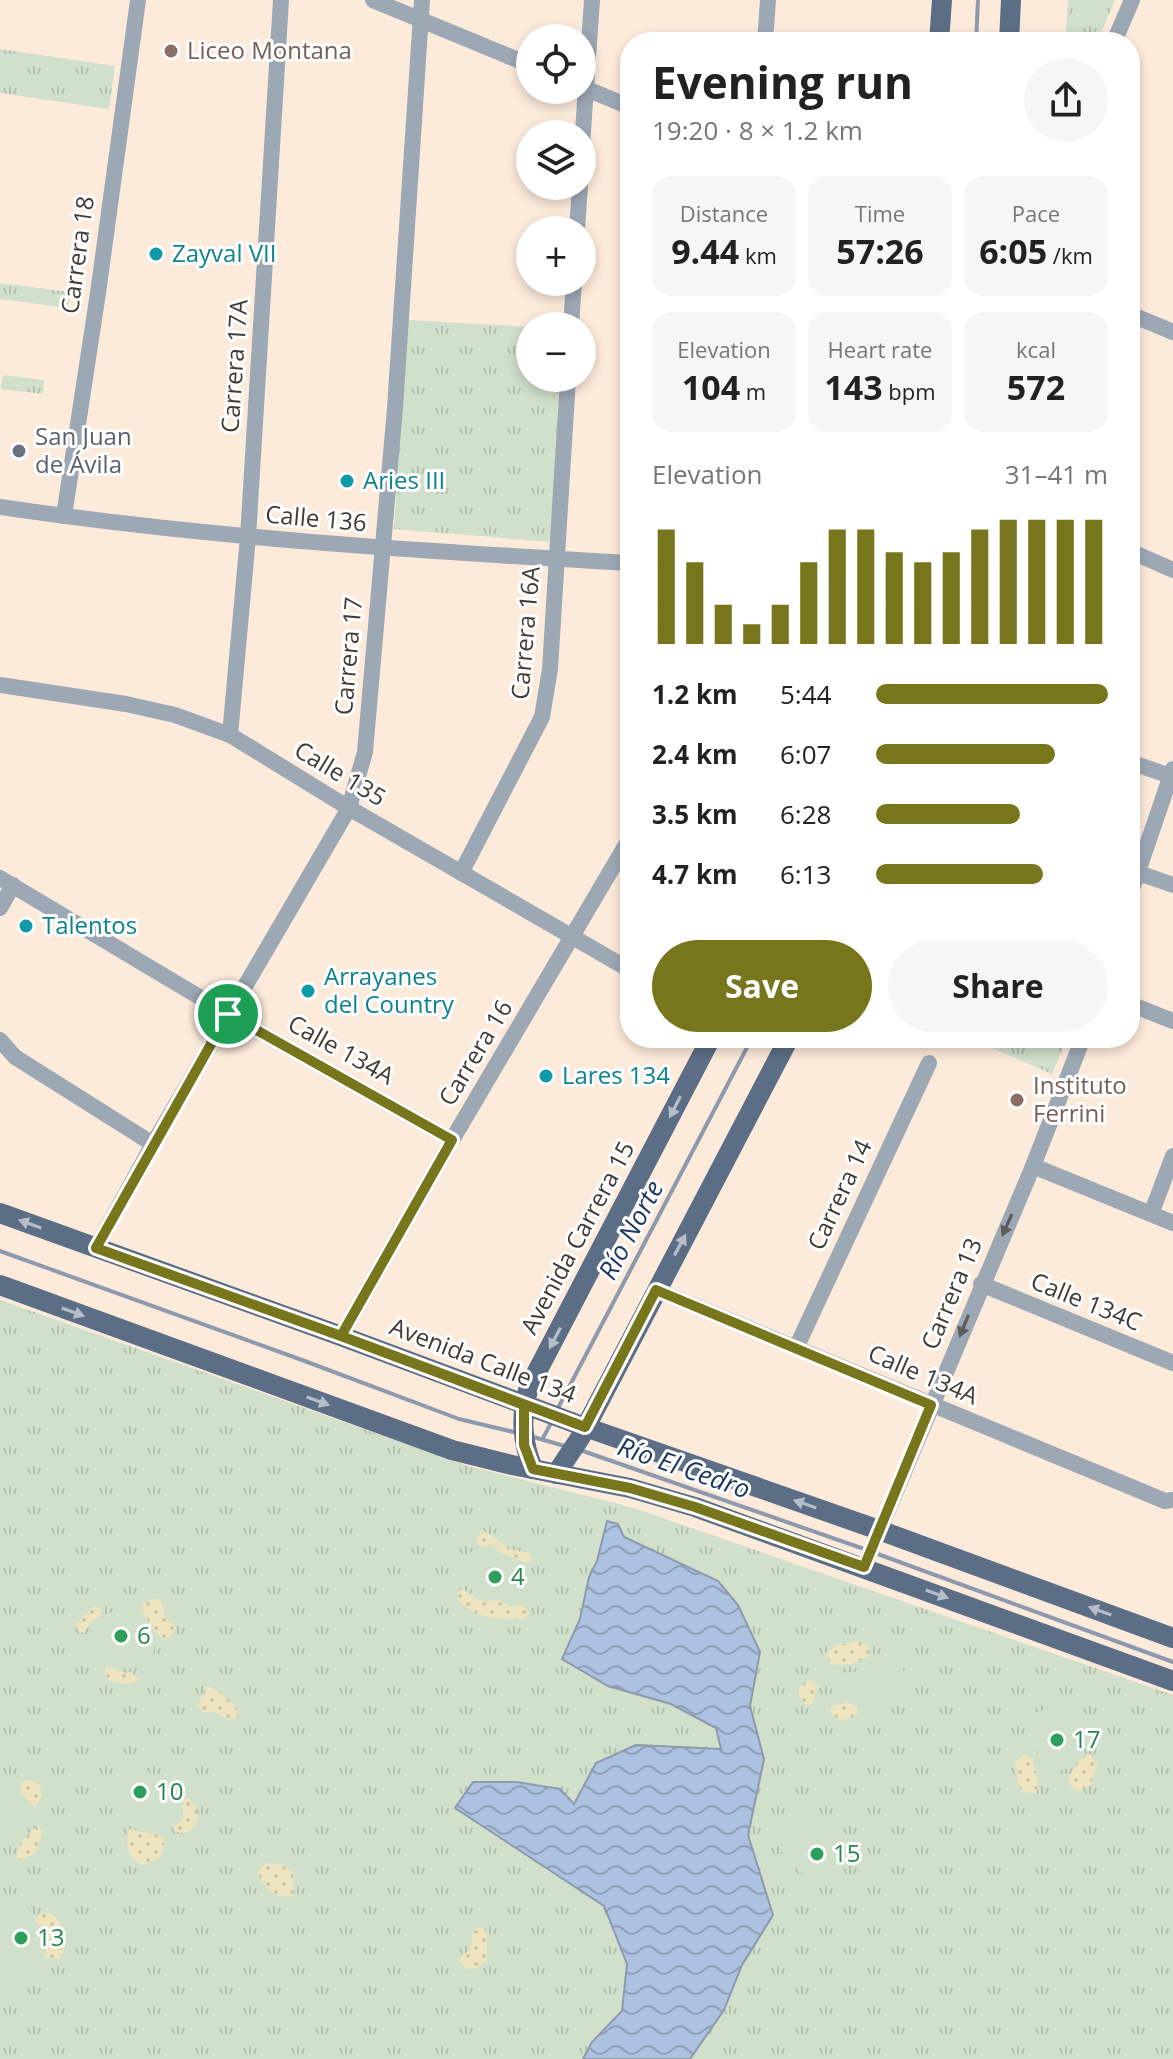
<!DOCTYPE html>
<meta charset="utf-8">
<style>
body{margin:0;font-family:"Open Sans",sans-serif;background:#f6f6f6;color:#222;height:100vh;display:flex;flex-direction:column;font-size:30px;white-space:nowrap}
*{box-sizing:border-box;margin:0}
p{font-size:26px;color:#767676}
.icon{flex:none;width:44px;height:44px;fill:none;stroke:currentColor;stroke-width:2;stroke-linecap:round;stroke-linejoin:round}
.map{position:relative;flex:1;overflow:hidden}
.panel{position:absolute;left:620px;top:32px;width:520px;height:1016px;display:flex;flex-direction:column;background:#fff;border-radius:32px;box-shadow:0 4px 12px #0003}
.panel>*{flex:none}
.controls{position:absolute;left:516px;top:24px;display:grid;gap:16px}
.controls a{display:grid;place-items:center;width:80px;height:80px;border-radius:50%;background:#fff;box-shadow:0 4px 12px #0003;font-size:40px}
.pin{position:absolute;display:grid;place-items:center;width:68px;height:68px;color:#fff;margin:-34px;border:4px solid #fff;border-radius:50%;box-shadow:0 2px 8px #0007}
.round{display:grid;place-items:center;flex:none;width:84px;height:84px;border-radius:42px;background:#f6f6f6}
.headline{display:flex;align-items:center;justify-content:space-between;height:136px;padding:0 32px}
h1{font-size:44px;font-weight:700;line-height:60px}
.metrics{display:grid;grid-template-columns:repeat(3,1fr);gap:12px;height:136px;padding:8px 32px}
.metrics div{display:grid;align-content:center;border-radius:20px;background:#f6f6f6;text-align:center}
.metrics b{font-size:34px;font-weight:700}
.metrics small{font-size:22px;font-weight:400}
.metrics p{font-size:22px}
.chart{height:224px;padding:16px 32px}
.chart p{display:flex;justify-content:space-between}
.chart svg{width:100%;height:144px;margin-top:8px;stroke:#78761c;stroke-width:6}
.action{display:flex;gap:16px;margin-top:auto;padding:16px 32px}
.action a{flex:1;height:92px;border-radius:48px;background:#78761c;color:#fff;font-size:32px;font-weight:700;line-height:92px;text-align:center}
.action a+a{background:#f6f6f6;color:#222}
ul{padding:0 32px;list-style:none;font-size:26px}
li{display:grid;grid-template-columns:128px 96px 1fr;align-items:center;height:60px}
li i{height:20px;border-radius:10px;background:#78761c}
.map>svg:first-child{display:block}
.grass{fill:url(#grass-tufts)}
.sand{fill:url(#sand-dots)}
.garden{fill:#d0e0ca}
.water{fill:url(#water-waves);stroke:#8d9aad;stroke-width:2}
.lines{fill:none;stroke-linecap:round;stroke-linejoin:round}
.stream{stroke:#8d9aad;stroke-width:4}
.minor{stroke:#9da8b5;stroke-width:16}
.major{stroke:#5b6e85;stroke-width:20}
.oneway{fill:#b5bec8}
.oneway2{fill:#5d5c5b}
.route-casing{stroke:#fff;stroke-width:16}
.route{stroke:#78761c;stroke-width:10}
.education-dot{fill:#8d6e63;stroke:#fff;stroke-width:3}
.culture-dot{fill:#0f9aa8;stroke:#fff;stroke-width:3}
.worship-dot{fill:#6b7280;stroke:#fff;stroke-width:3}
.leisure-dot{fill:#2e9e5b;stroke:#fff;stroke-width:3}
.labels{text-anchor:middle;stroke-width:6;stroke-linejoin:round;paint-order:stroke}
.education-label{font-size:24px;fill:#785e54;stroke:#fff;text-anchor:start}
.culture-label{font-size:24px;fill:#0d838f;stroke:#fff;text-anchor:start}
.street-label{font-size:24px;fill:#423b35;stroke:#fff}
.worship-label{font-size:24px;fill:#5b616d;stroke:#fff;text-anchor:start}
.leisure-label{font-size:24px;fill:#27864d;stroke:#fff;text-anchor:start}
.water-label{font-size:26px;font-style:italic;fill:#1c3760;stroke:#fff}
</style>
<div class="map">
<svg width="1173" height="2059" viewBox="0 0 1173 2059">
<defs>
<pattern id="grass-tufts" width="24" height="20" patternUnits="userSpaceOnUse" patternTransform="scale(2)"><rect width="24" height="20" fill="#d0e0ca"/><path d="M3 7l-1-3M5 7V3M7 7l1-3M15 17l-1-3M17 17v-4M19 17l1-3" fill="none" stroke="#b4c1ae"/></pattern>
<pattern id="sand-dots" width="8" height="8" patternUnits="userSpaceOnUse" patternTransform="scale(2)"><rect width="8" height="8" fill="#eee4bf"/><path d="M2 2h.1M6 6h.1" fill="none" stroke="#cdc4a5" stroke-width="1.8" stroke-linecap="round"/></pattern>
<pattern id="water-waves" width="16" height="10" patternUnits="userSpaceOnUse" patternTransform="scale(2)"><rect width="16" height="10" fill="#adc2e1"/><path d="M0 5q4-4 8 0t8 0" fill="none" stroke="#8e9fb7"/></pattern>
</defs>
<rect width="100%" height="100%" fill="#fceadb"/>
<g class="grass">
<path d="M1068,0H1115L1097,42H1065Z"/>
<path d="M0,49L115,66L109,109L0,93Z"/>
<path d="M0,283L70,292L68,308L0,299Z"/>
<path d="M407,320L530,327V378H559L552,542L394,529Z"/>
<path d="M3,375L44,380L43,394L1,389Z"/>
<path d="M969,1038H1067L1052,1074Z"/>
<path d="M0,1300L465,1465L634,1508L1173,1695V2059H0Z"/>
</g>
<g class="sand">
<path d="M484,1531L512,1550L529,1553L532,1561L525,1563C517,1557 502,1555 499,1552C496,1550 495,1546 492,1544L484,1547L477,1545V1538Z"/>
<path d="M462,1589C479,1598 477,1604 499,1600L510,1607L523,1605L530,1613L525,1619C501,1619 476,1620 459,1601L458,1593Z"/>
<path d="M153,1599H159L163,1604L165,1617L176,1628L174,1633L164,1640L153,1630L141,1609L143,1603Z"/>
<path d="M94,1606L102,1609V1615L92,1621L83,1633L79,1631L76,1624Z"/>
<path d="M858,1641L868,1646L871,1653C860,1664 844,1666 830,1664L826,1653L835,1646Z"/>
<path d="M106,1666L124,1673L131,1672L140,1680L127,1684L110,1681L105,1673Z"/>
<path d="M809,1680L818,1685L813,1702L808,1707L799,1695V1687Z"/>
<path d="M207,1686C221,1691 229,1699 238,1710L235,1719L228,1720L215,1712H202L198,1706Z"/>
<path d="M846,1702L858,1707V1712C849,1722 839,1723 830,1712L831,1707Z"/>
<path d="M1025,1754L1033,1760L1039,1786L1036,1793L1023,1792L1019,1786L1015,1762Z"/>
<path d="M1088,1754L1093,1757L1097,1765L1091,1785L1080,1791L1074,1790C1067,1781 1068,1774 1076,1767V1763Z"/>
<path d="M27,1780L40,1784L42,1796L35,1808L22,1794L21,1782Z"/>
<path d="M189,1798C201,1812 202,1822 186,1833L175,1832L174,1827L183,1819V1800Z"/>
<path d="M37,1825L43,1831L35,1854L21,1860L16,1857L21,1842Z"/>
<path d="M129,1829L159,1835L164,1839C164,1858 158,1862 140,1865C128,1857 124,1843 129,1829Z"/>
<path d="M265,1863L284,1865L293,1873L294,1895C277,1901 263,1888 258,1872Z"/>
<path d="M40,1913H51C64,1923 71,1946 59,1959L45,1957L48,1935L42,1925H38L36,1921Z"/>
<path d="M483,1927L487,1933V1960L477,1968L467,1969L460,1962L462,1956L470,1950L474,1929Z"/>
</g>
<g class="garden">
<path d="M476,1551L485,1552L523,1571L536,1588L528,1601L510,1604L499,1598H484L463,1583L461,1566L465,1554Z"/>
<path d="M123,1608C136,1610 141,1614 148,1625C178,1680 94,1683 88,1633L108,1614Z"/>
<path d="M882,1655C903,1661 909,1668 899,1689C892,1703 887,1711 869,1711L861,1697L833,1696L829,1673C838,1671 849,1674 858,1671C867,1667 871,1659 882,1655Z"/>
<path d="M1049,1708L1065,1713L1083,1734L1082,1746L1069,1768L1054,1772C1036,1751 1023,1742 1035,1713Z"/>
<path d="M120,1766C135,1766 157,1774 167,1785C181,1798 179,1829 155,1828C144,1828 130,1820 119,1816C106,1799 106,1781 120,1766Z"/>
<path d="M0,1790C38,1791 37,1840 0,1840Z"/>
<path d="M798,1820L814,1832L846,1841L850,1850V1862L842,1871L811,1881C796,1868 777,1852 773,1832L781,1823Z"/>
<path d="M7,1899C10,1899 16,1899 19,1900C33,1907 46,1944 42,1958C38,1969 28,1973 19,1979L2,1973L0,1966V1905Z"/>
</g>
<path class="water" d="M607,1521L618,1524L624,1537L718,1581L738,1605L760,1652L750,1706L764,1759L748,1835L773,1915L742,1965L724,2010L690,2059H583L592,2042L622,2011L627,1964L604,1906L455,1808L473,1782H516L560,1789L574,1804L596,1763L636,1745L721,1749L716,1728L671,1704L608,1686L562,1659L580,1619L589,1577L597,1561Z"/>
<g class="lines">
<g class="stream">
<path d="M976,42L978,0"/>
<path d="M0,1251L302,1360L459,1419L518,1433"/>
<path d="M558,1408L752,1038"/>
<path d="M530,1436L568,1447"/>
<path d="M543,1438L551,1423"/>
<path d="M580,1450L867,1550"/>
<path d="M875,1553L1173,1662"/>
</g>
<g class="minor">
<path d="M373,0L530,65"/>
<path d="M765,42L768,0"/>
<path d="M1114,42L1132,0"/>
<path d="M582,87L630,107"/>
<path d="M582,146L592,0"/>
<path d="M577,230L580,186"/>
<path d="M1130,314L1173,332"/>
<path d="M571,326L574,282"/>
<path d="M0,507C209,538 419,551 630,563"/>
<path d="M64,516L98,293L138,0"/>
<path d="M1130,551L1173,570"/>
<path d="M0,685L126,704L175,715L230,735L349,808L630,970"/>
<path d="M230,735L248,537L281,0"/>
<path d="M1130,762L1170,776"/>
<path d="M1130,870L1173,885"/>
<path d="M461,873L542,717L550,669L568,378"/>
<path d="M0,878L228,1014L452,1140"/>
<path d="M1130,895L1173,769"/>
<path d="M0,908L13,885"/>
<path d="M1130,1004L1173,1021"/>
<path d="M0,1040L15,1057L153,1144"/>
<path d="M1033,1166L1173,1223"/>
<path d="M1151,1214L1173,1156"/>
<path d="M96,1248L153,1144L349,808L365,752L395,408L422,0"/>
<path d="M981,1284L1173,1363"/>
<path d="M656,1290L1165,1501L1173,1500"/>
<path d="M341,1336L452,1140L630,838"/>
<path d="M796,1348L929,1063"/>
<path d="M864,1567L1033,1166L1083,1038"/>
</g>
<g class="major">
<path d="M939,42L942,0"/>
<path d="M1009,42L1011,0"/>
<path d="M0,1213L341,1336L585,1427L879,1530L1173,1638"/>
<path d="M0,1285L452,1450L512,1465L630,1488L695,1507L1173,1681"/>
<path d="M533,1469C522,1441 520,1416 529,1387L711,1038"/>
<path d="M556,1474L580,1438L789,1038"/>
</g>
</g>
<defs><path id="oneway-solid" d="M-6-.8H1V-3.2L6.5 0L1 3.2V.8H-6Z" transform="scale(2)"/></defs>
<g class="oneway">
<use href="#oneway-solid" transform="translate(675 1107) rotate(117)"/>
<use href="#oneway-solid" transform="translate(30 1224) rotate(-160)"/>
<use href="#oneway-solid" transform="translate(680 1245) rotate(-62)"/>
<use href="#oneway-solid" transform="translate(73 1312) rotate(20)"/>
<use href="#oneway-solid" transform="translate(555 1338) rotate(118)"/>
<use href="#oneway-solid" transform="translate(318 1401) rotate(20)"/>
<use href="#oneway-solid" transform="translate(805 1504) rotate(-161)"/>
<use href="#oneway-solid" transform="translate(937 1594) rotate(20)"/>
<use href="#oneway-solid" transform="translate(1100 1611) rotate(-160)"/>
</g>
<g class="oneway2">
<use href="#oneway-solid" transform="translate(1007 1225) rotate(114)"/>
<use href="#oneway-solid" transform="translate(964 1326) rotate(112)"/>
</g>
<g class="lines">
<defs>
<path id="route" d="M228,1014L452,1140L341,1336L585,1427L656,1290L931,1405L864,1567L695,1507L630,1488L533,1469L524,1445V1405L341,1336L96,1248L228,1014"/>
</defs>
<use href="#route" class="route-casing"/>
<use href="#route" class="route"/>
</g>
<g class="education-dot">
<circle cx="171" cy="51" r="8"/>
<circle cx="1017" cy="1100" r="8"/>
</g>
<g class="culture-dot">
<circle cx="156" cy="254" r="8"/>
<circle cx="347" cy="481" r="8"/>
<circle cx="26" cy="926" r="8"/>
<circle cx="308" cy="991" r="8"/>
<circle cx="546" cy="1076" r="8"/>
</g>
<circle class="worship-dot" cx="19" cy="451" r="8"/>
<g class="leisure-dot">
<circle cx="495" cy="1577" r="8"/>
<circle cx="121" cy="1636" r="8"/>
<circle cx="1057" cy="1740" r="8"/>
<circle cx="140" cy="1792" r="8"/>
<circle cx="817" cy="1854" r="8"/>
<circle cx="21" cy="1938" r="8"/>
</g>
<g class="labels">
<g class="education-label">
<text x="187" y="59">Liceo Montana</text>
<text x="1033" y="1094">Instituto<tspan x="1033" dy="28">Ferrini</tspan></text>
</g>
<g class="culture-label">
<text x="172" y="262">Zayval VII</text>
<text x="363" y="489">Aries III</text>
<text x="42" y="934">Talentos</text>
<text x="324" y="985">Arrayanes<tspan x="324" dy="28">del Country</tspan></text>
<text x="562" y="1084">Lares 134</text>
</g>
<g class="street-label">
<text transform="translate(78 255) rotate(-82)" y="8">Carrera 18</text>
<text transform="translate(235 366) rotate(-86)" y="8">Carrera 17A</text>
<text transform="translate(316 519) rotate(5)" y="8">Calle 136</text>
<text transform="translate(526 633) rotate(-85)" y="8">Carrera 16A</text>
<text transform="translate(349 656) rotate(-85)" y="8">Carrera 17</text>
<text transform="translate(340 774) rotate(31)" y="8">Calle 135</text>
<text transform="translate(341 1050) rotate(29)" y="8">Calle 134A</text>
<text transform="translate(476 1053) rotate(-59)" y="8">Carrera 16</text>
<text transform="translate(840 1195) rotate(-65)" y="8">Carrera 14</text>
<text transform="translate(578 1238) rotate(-62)" y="8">Avenida Carrera 15</text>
<text transform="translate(952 1294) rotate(-67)" y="8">Carrera 13</text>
<text transform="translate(1086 1302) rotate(22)" y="8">Calle 134C</text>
<text transform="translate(483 1361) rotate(21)" y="8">Avenida Calle 134</text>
<text transform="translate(923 1375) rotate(23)" y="8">Calle 134A</text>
</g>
<g class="worship-label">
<text x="35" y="445">San Juan<tspan x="35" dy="28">de Ávila</tspan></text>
</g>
<g class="leisure-label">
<text x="511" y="1585">4</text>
<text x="137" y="1644">6</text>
<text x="1073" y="1748">17</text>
<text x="156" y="1800">10</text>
<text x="833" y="1862">15</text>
<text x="37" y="1946">13</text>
</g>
<g class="water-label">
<text transform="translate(631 1230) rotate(-62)" y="9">Río Norte</text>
<text transform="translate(684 1468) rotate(19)" y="9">Río El Cedro</text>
</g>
</g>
</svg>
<div class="controls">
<a><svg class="icon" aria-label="locate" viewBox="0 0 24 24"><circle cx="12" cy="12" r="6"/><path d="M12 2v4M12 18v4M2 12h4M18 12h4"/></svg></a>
<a><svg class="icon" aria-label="layers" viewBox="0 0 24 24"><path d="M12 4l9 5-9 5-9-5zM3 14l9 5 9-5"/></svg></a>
<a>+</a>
<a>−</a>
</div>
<div class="pin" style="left:228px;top:1014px;background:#1e9e55"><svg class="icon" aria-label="arrive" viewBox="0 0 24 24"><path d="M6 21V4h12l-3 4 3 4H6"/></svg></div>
<section class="panel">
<div class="headline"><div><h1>Evening run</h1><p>19:20 · 8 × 1.2 km</p></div><a class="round"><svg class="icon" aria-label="share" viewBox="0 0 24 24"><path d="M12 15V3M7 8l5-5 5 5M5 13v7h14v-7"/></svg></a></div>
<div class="metrics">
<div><p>Distance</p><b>9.44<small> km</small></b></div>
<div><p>Time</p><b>57:26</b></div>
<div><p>Pace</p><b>6:05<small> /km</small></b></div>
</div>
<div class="metrics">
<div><p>Elevation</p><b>104<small> m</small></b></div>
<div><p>Heart rate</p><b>143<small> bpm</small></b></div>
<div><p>kcal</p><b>572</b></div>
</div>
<div class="chart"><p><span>Elevation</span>31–41 m</p>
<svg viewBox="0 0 160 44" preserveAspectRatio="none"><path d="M5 44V9M15 44V19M25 44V32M35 44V38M45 44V32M55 44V19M65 44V9M75 44V9M85 44V16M95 44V19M105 44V16M115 44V9M125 44V6M135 44V6M145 44V6M155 44V6"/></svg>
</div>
<ul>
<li><b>1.2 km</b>5:44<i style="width:100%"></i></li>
<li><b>2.4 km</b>6:07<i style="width:77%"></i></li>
<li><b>3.5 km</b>6:28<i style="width:62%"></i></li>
<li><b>4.7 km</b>6:13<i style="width:72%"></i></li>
</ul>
<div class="action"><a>Save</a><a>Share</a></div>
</section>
</div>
